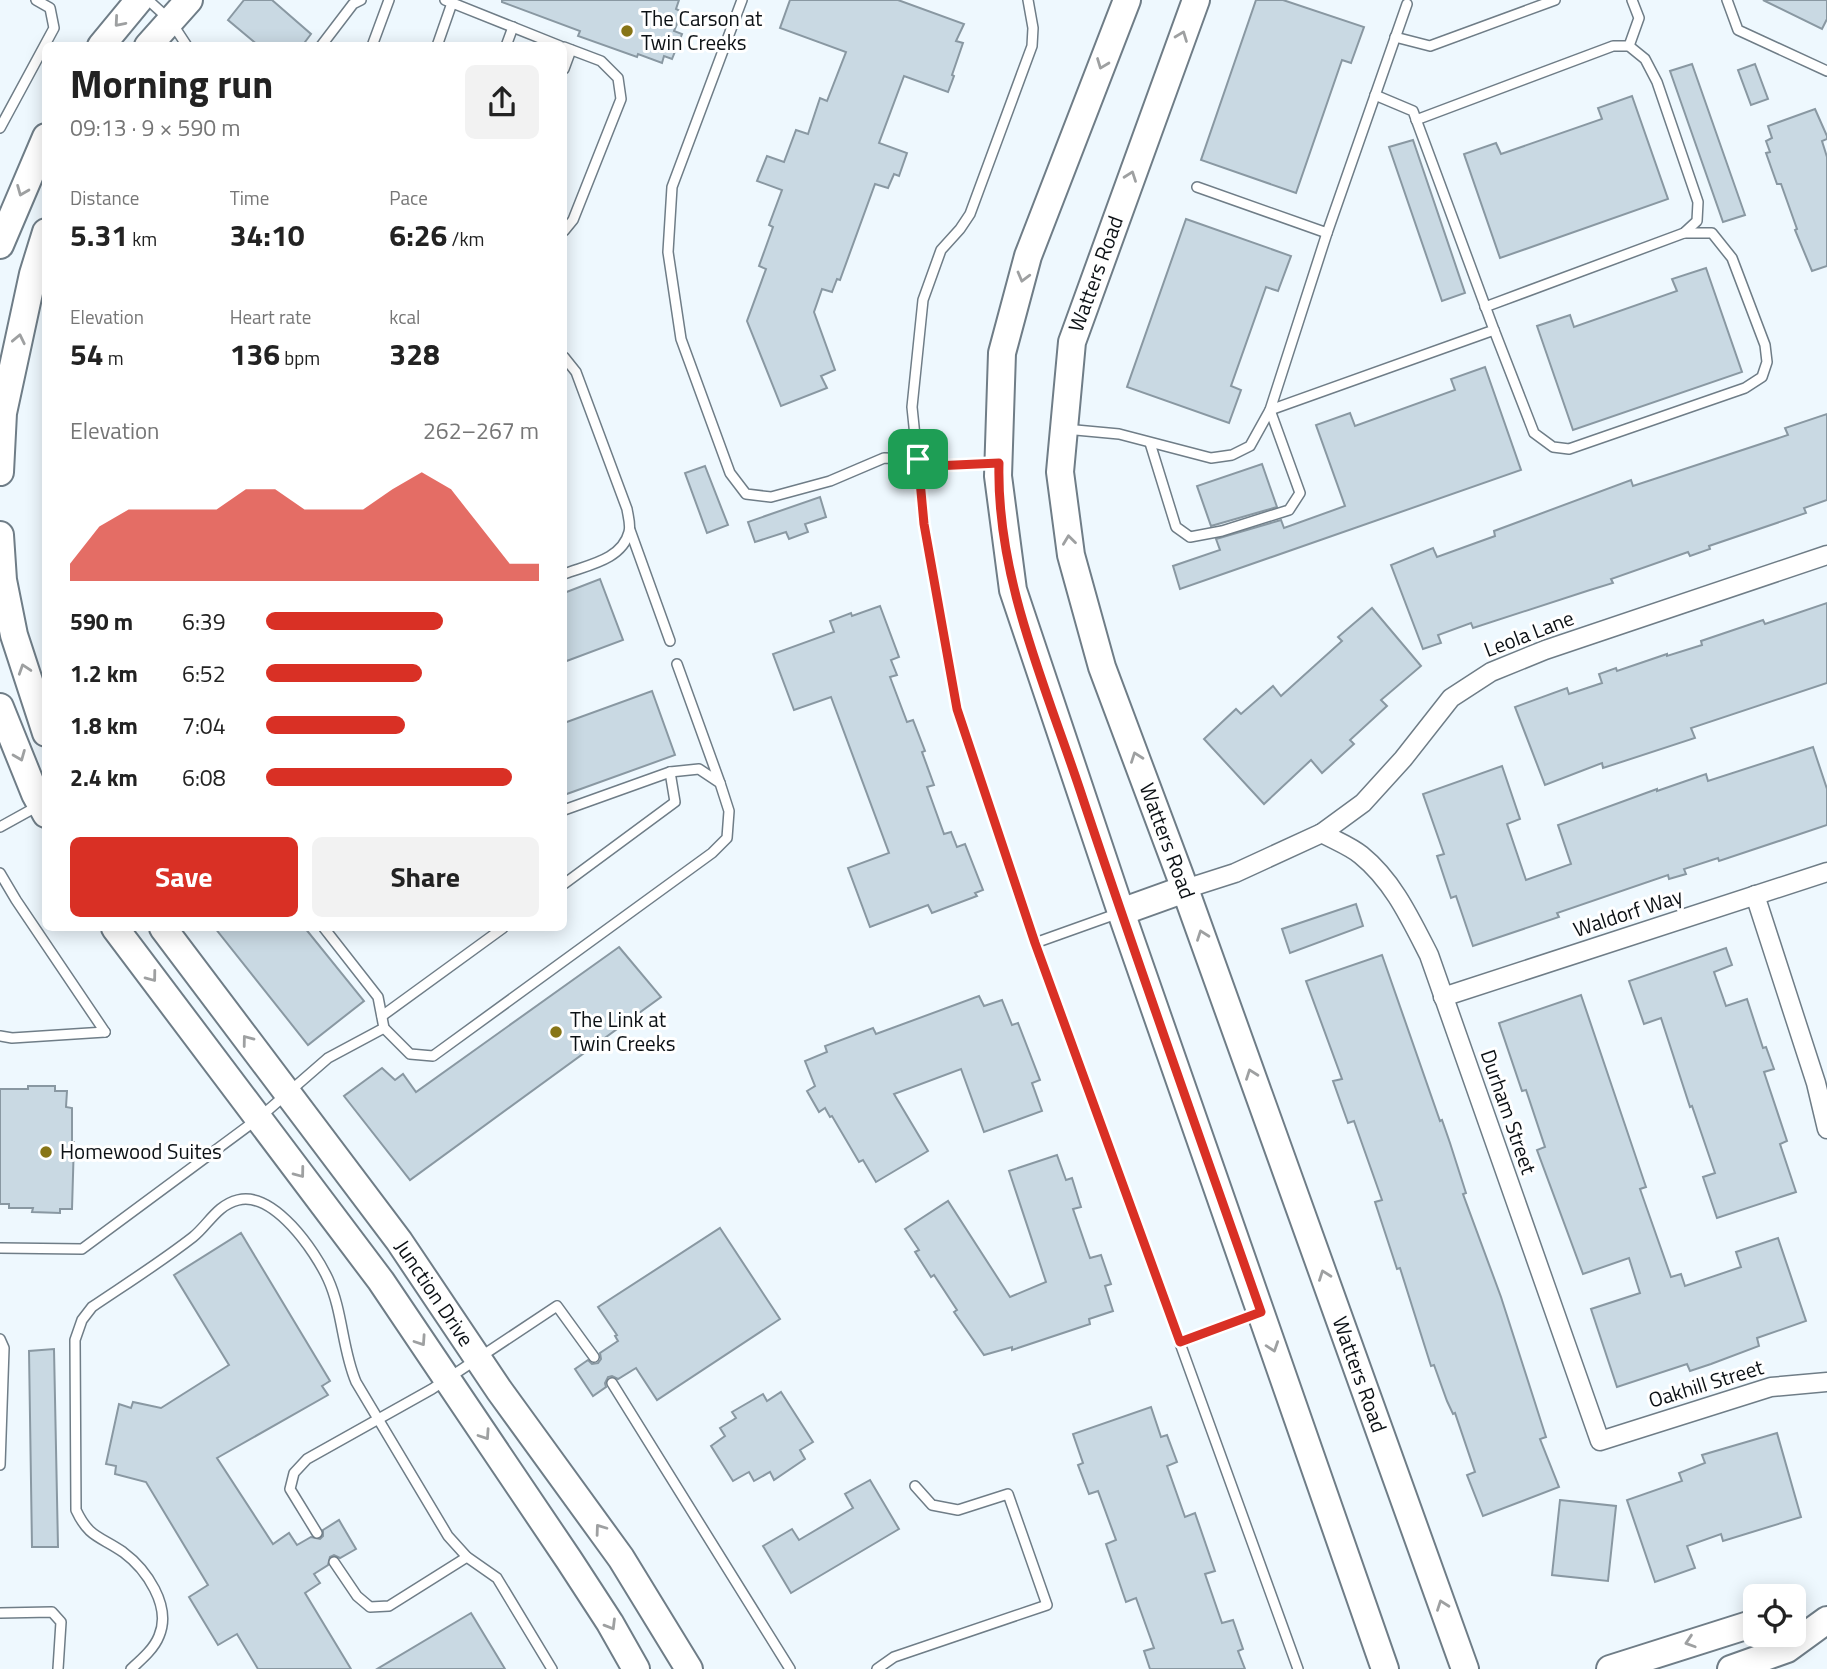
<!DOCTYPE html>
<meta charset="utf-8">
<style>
body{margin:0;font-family:"Titillium Web",sans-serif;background:#f2f2f2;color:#222;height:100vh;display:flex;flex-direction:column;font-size:26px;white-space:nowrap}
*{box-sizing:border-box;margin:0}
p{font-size:23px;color:#767676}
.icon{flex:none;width:38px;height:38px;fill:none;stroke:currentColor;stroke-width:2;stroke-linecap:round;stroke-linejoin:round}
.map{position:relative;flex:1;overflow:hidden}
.details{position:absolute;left:42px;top:42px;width:525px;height:889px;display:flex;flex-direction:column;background:#fff;border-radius:10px;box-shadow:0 4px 18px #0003}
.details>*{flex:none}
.controls{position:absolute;left:1743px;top:1584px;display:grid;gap:14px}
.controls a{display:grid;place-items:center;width:63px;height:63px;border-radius:10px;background:#fff;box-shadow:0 4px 18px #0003;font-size:35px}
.pin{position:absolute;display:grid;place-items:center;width:60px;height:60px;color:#fff;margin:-30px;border-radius:14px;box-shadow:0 4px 10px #0006}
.round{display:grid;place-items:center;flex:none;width:74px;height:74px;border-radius:10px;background:#f2f2f2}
.headline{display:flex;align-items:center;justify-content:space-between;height:119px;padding:0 28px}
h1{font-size:38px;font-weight:700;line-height:52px}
.metrics{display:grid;grid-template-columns:repeat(3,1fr);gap:10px;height:119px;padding:7px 28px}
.metrics div{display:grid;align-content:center}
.metrics b{font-size:30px;font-weight:700}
.metrics small{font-size:19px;font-weight:400}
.metrics p{font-size:19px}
.chart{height:196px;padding:14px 28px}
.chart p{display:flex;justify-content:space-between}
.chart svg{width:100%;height:126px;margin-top:7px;fill:#d93025;opacity:.7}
.cta{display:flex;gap:14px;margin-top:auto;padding:14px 28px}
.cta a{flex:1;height:80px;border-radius:10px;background:#d93025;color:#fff;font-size:28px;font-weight:700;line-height:80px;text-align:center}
.cta a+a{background:#f2f2f2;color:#222}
ul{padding:0 28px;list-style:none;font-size:23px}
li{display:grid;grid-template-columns:112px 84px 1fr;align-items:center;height:52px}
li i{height:18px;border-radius:9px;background:#d93025}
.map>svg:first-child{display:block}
.building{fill:#c9d9e3;stroke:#8998a2;stroke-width:2}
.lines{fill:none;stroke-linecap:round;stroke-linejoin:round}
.lane-casing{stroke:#6f7d87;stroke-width:12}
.street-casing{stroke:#6f7d87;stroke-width:21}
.secondary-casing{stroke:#6f7d87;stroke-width:30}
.lane{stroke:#fff;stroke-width:9}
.street{stroke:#fff;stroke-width:18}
.secondary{stroke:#fff;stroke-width:26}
.oneway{stroke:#9ea0a1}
.route-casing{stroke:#fff;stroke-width:14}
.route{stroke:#d93025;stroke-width:9}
.poi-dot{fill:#877517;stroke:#fff;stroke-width:2.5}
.labels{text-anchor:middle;stroke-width:6;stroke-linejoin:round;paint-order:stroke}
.poi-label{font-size:21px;fill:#0c1115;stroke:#fff;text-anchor:start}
.street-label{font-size:21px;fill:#0c1115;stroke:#fff}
</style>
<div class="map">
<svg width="1827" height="1669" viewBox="0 0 1827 1669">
<rect width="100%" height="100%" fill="#eef8fe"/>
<g class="building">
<path d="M244,0H272L311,34L302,46H259L228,20Z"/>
<path d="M502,0H679L676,9L682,12L674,31L682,34L672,59L664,56L662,63L638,54L637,57L578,36L580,31L502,2Z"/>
<path d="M790,0H898L964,24L956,41L963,43L952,75L954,76L948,92L904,76L879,143L907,153L899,176L894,174L888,188L875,184L840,280L837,279L832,292L822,289L814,312L835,370L821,376L827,388L781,406L747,321L766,269L759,266L773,227L769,225L782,190L757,181L767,156L784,162L796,130L808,134L820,98L827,101L846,52L780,28Z"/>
<path d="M1256,0H1283L1364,27L1351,63L1342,60L1296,193L1201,160Z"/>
<path d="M1763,0H1827V19L1822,29Z"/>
<path d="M1692,64L1745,215L1723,222L1670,71Z"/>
<path d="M1755,64L1768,99L1751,105L1738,70Z"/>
<path d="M1632,96L1668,199L1500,258L1464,154L1496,143L1501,154L1602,119L1598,108Z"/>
<path d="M1815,109L1827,136V139L1822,141L1827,157V266L1812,271L1795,230L1797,229L1781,184H1777L1766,153L1770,152L1766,141L1772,138L1768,126Z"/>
<path d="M1413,140L1465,293L1442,301L1389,147Z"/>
<path d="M1186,219L1291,256L1278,291L1266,287L1231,386L1241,390L1229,423L1127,387Z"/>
<path d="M1706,268L1742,372L1573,430L1537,326L1570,315L1574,327L1677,291L1672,279Z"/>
<path d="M1485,367L1521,470L1180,589L1173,566L1220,550L1216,539L1281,520L1284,528L1345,506L1316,425L1350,413L1355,426L1455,390L1451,379Z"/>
<path d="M1827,414V500L1804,508L1806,513L1709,546L1710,549L1690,556L1688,552L1611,579L1613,583L1590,590L1473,628L1471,623L1438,635L1441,643L1423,649L1391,565L1433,548L1437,557L1495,536L1494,531L1631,480L1633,486L1788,435L1785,428Z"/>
<path d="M1262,464L1277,507L1211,526L1197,486Z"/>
<path d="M705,466L728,525L707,533L685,473Z"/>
<path d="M820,497L826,517L805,524L808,532L789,539L786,532L755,542L748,522Z"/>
<path d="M600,579L623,640L564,662V593Z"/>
<path d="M1827,603V683L1691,728L1695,738L1603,768L1602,763L1545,785L1515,707L1567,688L1569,694L1602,683L1599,674L1616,668L1617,671L1667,654V656L1702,645L1701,641L1763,620L1765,624Z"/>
<path d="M880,606L899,657L891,660L897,675L890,677L907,722L913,720L925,751L922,752L934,785L927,787L944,834L951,832L957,847L965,844L983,890L975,893L977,896L932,913L928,905L870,927L848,868L889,853L831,697L794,710L773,654L834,632L830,621L851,613L852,616Z"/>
<path d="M1372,608L1421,666L1381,700L1387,706L1350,740L1354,744L1322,773L1311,760L1264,804L1204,739L1236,709L1241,714L1273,686L1281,696L1342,641L1338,637Z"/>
<path d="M652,691L675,755L564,795V723Z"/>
<path d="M1813,747L1827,789V825L1719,861L1718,858L1684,869L1686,874L1669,879L1668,875L1557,913L1559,917L1473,946L1456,896L1451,898L1437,856L1444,854L1423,794L1502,766L1520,819L1507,824L1526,880L1571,864L1558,825L1657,789V791L1706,774L1708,781Z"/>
<path d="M1356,904L1363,926L1290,953L1282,929Z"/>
<path d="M215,928H305L364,1001L308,1045Z"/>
<path d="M619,947L661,997L410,1180L344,1096L382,1068L395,1080L403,1074L416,1092Z"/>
<path d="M1726,948L1732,965L1714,972L1726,1006L1747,999L1763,1048L1766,1047L1774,1069L1764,1072L1787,1141L1780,1144L1796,1192L1717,1218L1703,1177L1715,1173L1692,1106L1690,1107L1661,1018L1644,1024L1629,981Z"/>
<path d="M1382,955L1440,1121L1442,1120L1450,1143L1466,1193L1463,1194L1501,1297L1546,1437L1540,1439L1559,1487L1483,1516L1467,1475L1475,1472L1455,1413L1453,1414L1447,1401L1434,1365L1431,1366L1400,1268L1397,1269L1375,1202L1382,1200L1354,1121L1348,1123L1333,1081L1342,1079L1306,981Z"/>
<path d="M1581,995L1646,1187L1640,1189L1671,1277L1681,1274L1685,1286L1741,1267L1736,1252L1778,1238L1806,1321L1757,1338L1759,1346L1711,1364L1690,1371L1687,1364L1617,1387L1591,1309L1640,1293L1629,1258L1583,1274L1537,1150L1545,1147L1526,1090L1522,1091L1499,1023Z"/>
<path d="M979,996L984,1006L1002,1000L1012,1025L1018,1023L1040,1080L1032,1083L1042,1111L984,1132L961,1069L894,1094L928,1151L876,1182L863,1160L859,1162L832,1116L830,1117L825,1108L819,1112L807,1091L815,1086L805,1061L827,1052L825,1046L873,1028L876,1034Z"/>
<path d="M28,1086H55V1091H67L66,1107L72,1108V1142H74L72,1209H60V1213L32,1212L33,1208H9V1204H0V1089H28Z"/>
<path d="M1057,1155L1066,1180L1072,1178L1081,1207L1073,1209L1090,1258L1101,1255L1111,1284L1105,1286L1113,1311L1089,1319L1090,1324L1012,1350V1347L984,1355L954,1312L957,1310L934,1275L931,1277L915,1252L919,1250L905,1229L948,1201L1010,1297L1046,1282L1009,1171Z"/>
<path d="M720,1228L780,1319L657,1400L636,1368L618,1379L612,1376L608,1377L605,1383L606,1387L593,1396L575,1369L588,1360L592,1364L598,1363L601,1359L600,1353L618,1341L615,1336L617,1335L598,1307Z"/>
<path d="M241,1233L330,1381L322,1386L328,1395L217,1458L273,1544L289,1533L297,1545L311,1537L320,1539L323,1536V1530L339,1520L356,1549L340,1558L334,1555L330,1557L328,1565L314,1574L320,1583L305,1593L351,1669H258L237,1634L218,1645L189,1597L208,1585L146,1482L115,1474L116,1466L106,1464L119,1404L131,1408L133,1402L161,1408L229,1365L174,1275Z"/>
<path d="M54,1349L58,1547H32L29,1351Z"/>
<path d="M781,1392L813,1442L800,1450L805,1459L774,1480L770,1472L754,1481L749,1472L733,1481L711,1446L725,1436L720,1428L736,1418L732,1412L763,1394L767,1401Z"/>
<path d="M1151,1407L1161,1437L1167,1435L1177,1462L1167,1466L1185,1517L1195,1513L1215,1571L1205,1574L1222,1623L1233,1620L1243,1649L1238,1651L1245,1669H1150L1144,1651L1154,1648L1136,1598L1126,1602L1106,1544L1116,1540L1098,1491L1089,1494L1078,1465L1083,1463L1073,1434Z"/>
<path d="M1777,1433L1801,1517L1723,1541L1721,1534L1687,1546L1695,1568L1655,1582L1627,1500L1682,1481L1679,1473L1705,1463L1702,1455Z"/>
<path d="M870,1480L899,1529L791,1593L763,1546L792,1529L799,1540L853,1508L845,1494Z"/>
<path d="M1560,1500L1616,1506L1608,1581L1552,1575Z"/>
<path d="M471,1613L505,1669H377Z"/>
</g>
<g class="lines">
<defs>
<g id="lane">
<path d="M148,0L170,20L187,46"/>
<path d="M445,0L560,46"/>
<path d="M742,0L672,187L668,252L681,339L730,473L746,494L771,497L830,481L884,458L918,459L934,466L997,463"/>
<path d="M1028,0L1033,28L1032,46L970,214L960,229L941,250L923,300L912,407L924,524L957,709L1035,943L1298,1669"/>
<path d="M1727,0L1738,30L1827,71"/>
<path d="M1395,37L1430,46L1555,0"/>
<path d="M321,46L353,4L361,0"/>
<path d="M372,46L389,0"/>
<path d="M437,46L452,3"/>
<path d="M506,46L513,27"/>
<path d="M1629,46L1639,18L1632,0"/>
<path d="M564,47L601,61L618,78L621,99L573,220L564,231"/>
<path d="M564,69L571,50"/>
<path d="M1416,120L1613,46H1629L1645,59L1657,82L1698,202L1697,221L1684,233L1485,307"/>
<path d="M0,128L54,28L50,8L36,0"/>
<path d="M1197,187L1327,233L1407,4"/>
<path d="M1494,330L1534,433L1553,447L1569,449L1745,388L1762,377L1767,362L1765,345L1732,258L1712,233H1684"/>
<path d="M564,357L576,372L627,509C628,516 631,525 629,532C622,560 587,565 564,574"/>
<path d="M1065,429L1119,434L1211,458L1232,455L1250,446L1270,410L1327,233"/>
<path d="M1150,443L1176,527L1190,537L1222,531L1289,510L1300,493L1270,410L1494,330L1413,111L1375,95"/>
<path d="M630,530L670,641"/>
<path d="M677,664L720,783"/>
<path d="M0,827L38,806"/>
<path d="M0,873L16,900L105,1032"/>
<path d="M564,884L675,802L670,772"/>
<path d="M1035,943L1119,913"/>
<path d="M382,1016L503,928"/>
<path d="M384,1028L410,1054L433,1056L712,853L727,838L729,811L720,783L699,769L670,772L564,810"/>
<path d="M0,1036L12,1038L105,1032"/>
<path d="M0,1248L82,1249L259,1118L328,1058L384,1028L378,997L324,928"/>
<path d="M0,1339L4,1348L0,1465"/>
<path d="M1180,1342L1259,1313"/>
<path d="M612,1383L790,1669"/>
<path d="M317,1533L290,1489L294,1473L307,1459L432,1389L557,1306L594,1357"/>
<path d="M334,1562L357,1596L370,1607L389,1606L467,1557"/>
<path d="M0,1613L52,1612L61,1622L58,1669"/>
<path d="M131,1669C141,1660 154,1649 159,1636C172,1606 146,1569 123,1552C100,1536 89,1538 76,1510L75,1340L82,1320L92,1307C126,1284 161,1262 193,1237C208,1225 217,1205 238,1200C274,1191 315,1251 328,1279C343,1312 342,1349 356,1382L448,1536L467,1557L497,1578L552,1669"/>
<path d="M877,1669L894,1657L1047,1605L1008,1494L958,1510L932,1505L915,1486"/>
</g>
<g id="street">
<path d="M1322,833C1334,840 1350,846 1361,855C1393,881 1410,918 1429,955L1600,1441L1771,1387L1827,1382"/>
<path d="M1185,889L1235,873L1322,833L1363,803L1403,759L1451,698L1491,672L1545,650L1827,555"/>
<path d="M1755,895L1816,1083L1827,1129"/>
<path d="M1443,997L1827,872"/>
</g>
<g id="secondary">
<path d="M1127,0L1028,256L1002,353L998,476L1013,590L1121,912L1385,1669"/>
<path id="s1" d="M1196,0L1072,342L1060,472L1071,555L1102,667L1185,889L1465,1669"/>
<path d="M101,46L139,0"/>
<path d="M148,46L189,0"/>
<path d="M0,245L46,137"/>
<path d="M0,472L3,413L33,274L46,232"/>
<path d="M0,535L3,580L14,635L46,733"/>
<path d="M0,707L35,794L46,814"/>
<path d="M1121,912L1185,889"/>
<path d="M115,928L381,1281L569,1560L610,1623L636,1669"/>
<path id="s2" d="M163,928L399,1241L499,1390L621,1558L689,1669"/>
<path d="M1610,1669L1755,1623"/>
<path d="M1731,1669L1787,1649L1827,1620"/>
</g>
</defs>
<use href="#lane" class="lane-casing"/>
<use href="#street" class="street-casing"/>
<use href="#secondary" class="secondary-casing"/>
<use href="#lane" class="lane"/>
<use href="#street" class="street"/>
<use href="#secondary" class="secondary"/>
</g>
<defs><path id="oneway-chevron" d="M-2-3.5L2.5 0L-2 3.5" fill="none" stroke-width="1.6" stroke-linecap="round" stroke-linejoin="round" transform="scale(1.75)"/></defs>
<g class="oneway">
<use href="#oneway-chevron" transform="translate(119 22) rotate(131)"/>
<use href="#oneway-chevron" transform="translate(1182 36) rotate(-69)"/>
<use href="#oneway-chevron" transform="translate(1102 64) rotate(111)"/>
<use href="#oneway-chevron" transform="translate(1131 176) rotate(-70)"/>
<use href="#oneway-chevron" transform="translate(22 191) rotate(112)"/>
<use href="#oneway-chevron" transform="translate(1023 277) rotate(105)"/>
<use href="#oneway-chevron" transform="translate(19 339) rotate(-78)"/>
<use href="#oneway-chevron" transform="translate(1069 540) rotate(-97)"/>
<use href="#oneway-chevron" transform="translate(24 669) rotate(-108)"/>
<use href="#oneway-chevron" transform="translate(20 756) rotate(68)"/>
<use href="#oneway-chevron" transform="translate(1136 757) rotate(-110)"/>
<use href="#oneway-chevron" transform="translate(1202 935) rotate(-110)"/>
<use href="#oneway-chevron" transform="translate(152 977) rotate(53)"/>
<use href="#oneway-chevron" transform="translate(247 1040) rotate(-127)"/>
<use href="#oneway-chevron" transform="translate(1251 1074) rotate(-110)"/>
<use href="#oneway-chevron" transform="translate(300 1173) rotate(53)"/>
<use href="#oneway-chevron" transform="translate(1324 1275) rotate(-110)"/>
<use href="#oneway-chevron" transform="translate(421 1341) rotate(56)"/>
<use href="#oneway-chevron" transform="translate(1273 1347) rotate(71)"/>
<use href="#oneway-chevron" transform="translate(485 1435) rotate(56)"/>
<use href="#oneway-chevron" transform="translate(600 1529) rotate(-126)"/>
<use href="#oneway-chevron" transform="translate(1442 1605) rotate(-110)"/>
<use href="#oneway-chevron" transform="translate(611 1625) rotate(59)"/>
<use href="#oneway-chevron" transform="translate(1690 1642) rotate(162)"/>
</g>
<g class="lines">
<defs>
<path id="route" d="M918,459L934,466L999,463C996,576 1045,685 1080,790C1138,965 1200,1138 1261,1312L1180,1342L1035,943L957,709L924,524Z"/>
</defs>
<use href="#route" class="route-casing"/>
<use href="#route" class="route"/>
</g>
<g class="poi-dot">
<circle cx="627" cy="31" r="7"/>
<circle cx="556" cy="1032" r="7"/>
<circle cx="46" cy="1152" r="7"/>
</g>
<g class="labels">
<g class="poi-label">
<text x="641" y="26">The Carson at<tspan x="641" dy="24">Twin Creeks</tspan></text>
<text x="570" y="1027">The Link at<tspan x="570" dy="24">Twin Creeks</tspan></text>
<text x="60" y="1159">Homewood Suites</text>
</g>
<g class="street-label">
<text transform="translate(1096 274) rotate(-70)" y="7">Watters Road</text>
<text transform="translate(1529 634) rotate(-21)" y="7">Leola Lane</text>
<text dy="7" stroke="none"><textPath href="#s1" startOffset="880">Watters Road</textPath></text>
<text transform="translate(1628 913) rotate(-18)" y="7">Waldorf Way</text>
<text transform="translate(1508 1112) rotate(71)" y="7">Durham Street</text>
<text dy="7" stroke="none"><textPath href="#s2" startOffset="455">Junction Drive</textPath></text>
<text dy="7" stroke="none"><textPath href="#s1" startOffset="1447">Watters Road</textPath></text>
<text transform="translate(1706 1384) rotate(-17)" y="7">Oakhill Street</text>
</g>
</g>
</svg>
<div class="controls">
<a><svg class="icon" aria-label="locate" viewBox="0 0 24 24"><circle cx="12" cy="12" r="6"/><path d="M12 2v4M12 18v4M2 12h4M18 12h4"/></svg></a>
</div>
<div class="pin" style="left:918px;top:459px;background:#1e9e55"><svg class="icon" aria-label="arrive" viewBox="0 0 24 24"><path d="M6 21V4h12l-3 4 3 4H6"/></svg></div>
<section class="details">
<div class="headline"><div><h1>Morning run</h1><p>09:13 · 9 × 590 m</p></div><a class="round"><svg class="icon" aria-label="share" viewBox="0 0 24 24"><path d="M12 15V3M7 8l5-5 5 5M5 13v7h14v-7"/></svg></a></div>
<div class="metrics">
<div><p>Distance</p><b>5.31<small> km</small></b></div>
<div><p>Time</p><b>34:10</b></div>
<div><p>Pace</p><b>6:26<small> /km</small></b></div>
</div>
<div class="metrics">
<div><p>Elevation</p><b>54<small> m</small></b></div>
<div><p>Heart rate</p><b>136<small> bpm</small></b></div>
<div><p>kcal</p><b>328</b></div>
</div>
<div class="chart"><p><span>Elevation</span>262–267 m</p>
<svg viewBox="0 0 160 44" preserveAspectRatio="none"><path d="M0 44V38L10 25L20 19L30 19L40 19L50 19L60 12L70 12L80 19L90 19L100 19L110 12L120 6L130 12L140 25L150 38L160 38V44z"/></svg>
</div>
<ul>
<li><b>590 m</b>6:39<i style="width:65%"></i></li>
<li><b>1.2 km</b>6:52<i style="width:57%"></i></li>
<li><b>1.8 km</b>7:04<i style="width:51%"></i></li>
<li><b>2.4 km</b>6:08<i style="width:90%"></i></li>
</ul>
<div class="cta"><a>Save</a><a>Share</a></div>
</section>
</div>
